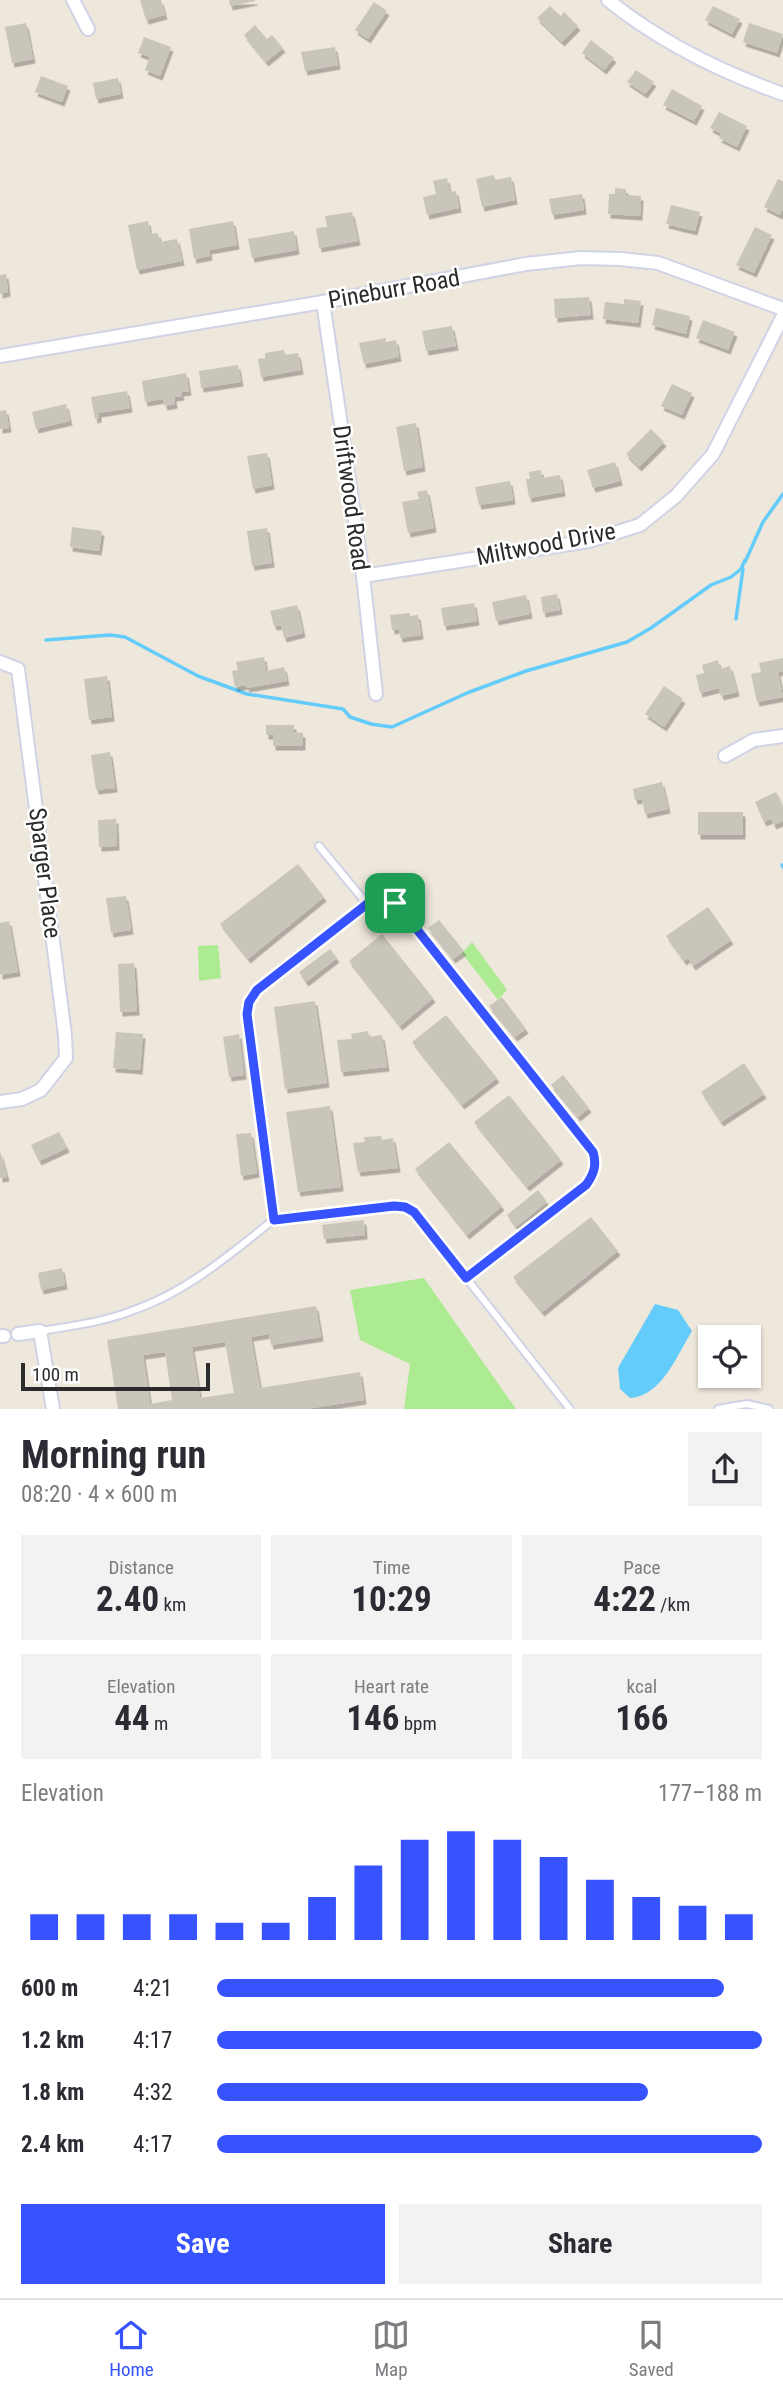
<!DOCTYPE html>
<meta charset="utf-8">
<style>
body{margin:0;font-family:"Roboto Condensed",sans-serif;background:#f2f2f3;color:#2b2b33;height:100vh;display:flex;flex-direction:column;font-size:26px;white-space:nowrap}
*{box-sizing:border-box;margin:0}
p{font-size:23px;color:#7c7c81}
.icon{flex:none;width:38px;height:38px;fill:none;stroke:currentColor;stroke-width:2;stroke-linecap:round;stroke-linejoin:round}
.map{position:relative;height:1409px;overflow:hidden}
.details{display:flex;flex-direction:column;background:#fff;flex:1}
.details>*{flex:none}
.controls{position:absolute;left:698px;top:1325px;display:grid;gap:14px}
.controls a{display:grid;place-items:center;width:63px;height:63px;border-radius:0px;background:#fff;box-shadow:0 2px 5px #0004;font-size:35px}
.scale{position:absolute;left:21px;bottom:18px;width:189px;box-sizing:border-box;padding-left:7px;border:4px solid #2b2b2b;border-top:0;font-size:19px;line-height:24px;white-space:nowrap;color:#2b2b2b;-webkit-text-stroke:5px #fff;paint-order:stroke}
.pin{position:absolute;display:grid;place-items:center;width:60px;height:60px;color:#fff;margin:-30px;border-radius:14px;box-shadow:0 4px 10px #0006}
.round{display:grid;place-items:center;flex:none;width:74px;height:74px;border-radius:0px;background:#f2f2f3}
.headline{display:flex;align-items:center;justify-content:space-between;height:119px;padding:0 21px}
h1{font-size:38px;font-weight:700;line-height:52px}
.metrics{display:grid;grid-template-columns:repeat(3,1fr);gap:10px;height:119px;padding:7px 21px}
.metrics div{display:grid;align-content:center;border-radius:0px;background:#f2f2f3;text-align:center}
.metrics b{font-size:35px;font-weight:700}
.metrics small{font-size:19px;font-weight:400}
.metrics p{font-size:19px}
.chart{height:196px;padding:14px 21px}
.chart p{display:flex;justify-content:space-between}
.chart svg{width:100%;height:126px;margin-top:7px;stroke:#3753ff;stroke-width:6}
.action{display:flex;gap:14px;margin-top:auto;padding:14px 21px}
.action a{flex:1;height:80px;border-radius:0px;background:#3753ff;color:#fff;font-size:28px;font-weight:700;line-height:80px;text-align:center}
.action a+a{background:#f2f2f3;color:#2b2b33}
ul{padding:0 21px;list-style:none;font-size:23px}
li{display:grid;grid-template-columns:112px 84px 1fr;align-items:center;height:52px}
li i{height:18px;border-radius:9px;background:#3753ff}
.tabs{display:flex;justify-content:space-around;align-items:center;height:98px;border-top:2px solid #e1e1e2;background:#fff;font-size:19px;color:#7c7c81}
.tabs a{display:grid;justify-items:center;gap:4px}
.tabs .on{color:#3753ff}
.map>svg:first-child{display:block}
.green{fill:#aceb92}
.water{fill:#63ccfb}
.lines{fill:none;stroke-linecap:round;stroke-linejoin:round}
.stream{stroke:#63ccfb;stroke-width:3.5}
.building{fill:#c9c5ba;fill-rule:evenodd;filter:url(#shadow)}
.lane-casing{stroke:#d0d3e5;stroke-width:10}
.street-casing{stroke:#d0d3e5;stroke-width:16}
.lane{stroke:#fff;stroke-width:6}
.street{stroke:#fff;stroke-width:12}
.route-casing{stroke:#fff;stroke-width:14}
.route{stroke:#3753ff;stroke-width:9}
.labels{text-anchor:middle;stroke-width:5;stroke-linejoin:round;paint-order:stroke}
.street-label{font-size:24px;fill:#2b2b2b;stroke:#fff}
</style>
<div class="map">
<svg width="783" height="1409" viewBox="0 0 783 1409">
<defs>
<filter id="shadow"><feDropShadow dx="2.5" dy="4.5" stdDeviation="0" flood-color="#0004"/></filter>
</defs>
<rect width="100%" height="100%" fill="#eee7db"/>
<g class="green">
<path d="M472,942L507,990L498,1000L462,953Z"/>
<path d="M218,945L221,978L199,981L198,946Z"/>
<path d="M424,1278L516,1409H404L410,1364L360,1340L350,1290Z"/>
</g>
<path class="water" d="M655,1304L678,1310L692,1331C677,1355 662,1396 630,1398L620,1389L618,1368Z"/>
<g class="lines">
<g class="stream">
<path d="M745,562L763,522L783,494"/>
<path d="M736,619L743,569"/>
<path d="M46,640L110,635L125,637L198,676L247,694L343,709L350,717L371,724L392,727L467,693L526,671L627,642L651,628L711,585L731,577L741,569L745,560"/>
<path d="M782,865L783,867"/>
</g>
</g>
<g class="building">
<path d="M140,0H161L165,15L146,20Z"/>
<path d="M229,0H255V1L230,6Z"/>
<path d="M374,2L387,11L368,39L355,30Z"/>
<path d="M550,6L561,16L564,12L578,26L562,42L537,18Z"/>
<path d="M713,6L740,19L732,34L705,20Z"/>
<path d="M26,23L33,59L12,63L5,27Z"/>
<path d="M749,23L783,34L777,53L743,42Z"/>
<path d="M255,25L267,39L272,35L283,48L266,62L244,35Z"/>
<path d="M144,37L171,47L160,76L145,70L150,57L138,53Z"/>
<path d="M591,40L614,58L604,70L582,53Z"/>
<path d="M335,47L338,65L305,71L301,52Z"/>
<path d="M636,70L654,82L645,94L627,82Z"/>
<path d="M41,76L68,86L62,102L35,92Z"/>
<path d="M118,78L121,94L96,99L93,83Z"/>
<path d="M672,89L702,106L694,121L663,105Z"/>
<path d="M719,112L747,126L737,147L719,138L722,134L710,128Z"/>
<path d="M494,175L495,180L511,177L515,200L482,207L476,179Z"/>
<path d="M447,178L450,192L456,191L459,208L427,215L423,197L436,194L433,181Z"/>
<path d="M778,179L783,181V209L780,215L764,207Z"/>
<path d="M615,188L626,189V195L641,196L640,216L608,214L609,194H615Z"/>
<path d="M582,194L584,210L552,215L549,199Z"/>
<path d="M671,205L700,212L695,231L666,224Z"/>
<path d="M352,212L358,241L319,248L316,228L327,227L325,216Z"/>
<path d="M148,221L150,234L158,233L160,242L177,239L182,261L137,270L128,225Z"/>
<path d="M233,221L237,245L209,250L210,256L194,259L189,229Z"/>
<path d="M755,227L772,235L754,273L736,265Z"/>
<path d="M294,231L297,250L252,258L248,239Z"/>
<path d="M6,274L8,292L0,294V275Z"/>
<path d="M589,297L591,315L555,318L554,299Z"/>
<path d="M624,299L641,301L638,323L603,319L605,302L624,304Z"/>
<path d="M656,308L690,316L686,334L652,325Z"/>
<path d="M703,320L735,332L728,350L696,338Z"/>
<path d="M452,326L456,346L426,351L422,331Z"/>
<path d="M386,338V342L396,340L399,357L364,364L359,343Z"/>
<path d="M284,350L285,355L298,353L301,370L261,377L258,359L265,358V353Z"/>
<path d="M238,365L241,382L201,388L199,371Z"/>
<path d="M186,373L189,391L181,392L182,396L174,397L175,404L165,406L163,399L145,402L142,381Z"/>
<path d="M672,384L692,393L682,415L661,406Z"/>
<path d="M127,391L130,408L99,413V418L95,419L91,397Z"/>
<path d="M66,404L70,421L36,429L32,412Z"/>
<path d="M6,410L9,428L0,429V411Z"/>
<path d="M416,423L423,467L404,471L396,427Z"/>
<path d="M651,429L664,442L639,467L626,454Z"/>
<path d="M267,453L272,485L253,489L247,456Z"/>
<path d="M615,462L620,481L593,488L587,470Z"/>
<path d="M541,470L542,478L560,475L563,492L529,498L526,479H530L529,472Z"/>
<path d="M510,481L513,500L479,505L475,487Z"/>
<path d="M427,490L434,528L408,533L402,502L419,499L417,492Z"/>
<path d="M72,527L102,531L99,551L70,547Z"/>
<path d="M267,528L272,563L252,566L247,531Z"/>
<path d="M557,594L560,610L543,613L541,597Z"/>
<path d="M526,595L530,614L496,621L492,602Z"/>
<path d="M474,603L477,621L444,626L441,608Z"/>
<path d="M297,605L303,633L284,638L281,625L274,626L270,611Z"/>
<path d="M410,613V616L418,615L421,635L400,638L399,629L392,630L390,615Z"/>
<path d="M264,657L266,671L284,667L287,681L247,688L246,685L235,687L232,671L238,670L236,662Z"/>
<path d="M783,658V671L778,672L783,697L757,702L751,674L761,672L759,663Z"/>
<path d="M718,660L720,669L730,666L737,692L721,696L719,688L700,693L696,675L704,673L702,665Z"/>
<path d="M107,676L112,717L89,720L84,679Z"/>
<path d="M664,686L683,699L664,727L645,714Z"/>
<path d="M266,725H294V732L303,733V746H273V735H266Z"/>
<path d="M110,752L115,788L96,790L91,755Z"/>
<path d="M662,782L668,809L645,814L642,799L635,800L633,789Z"/>
<path d="M776,792L783,807V821L774,825L771,819L764,822L755,802Z"/>
<rect x="698" y="812" width="45" height="23"/>
<path d="M116,819L117,846L99,847L98,820Z"/>
<path d="M298,864L324,897L248,959L220,924Z"/>
<path d="M126,896L131,930L111,933L106,898Z"/>
<path d="M708,907L731,940L693,966L688,958L684,961L666,936Z"/>
<path d="M439,920L464,951L453,959L428,928Z"/>
<path d="M9,921L18,972L0,975V923Z"/>
<path d="M382,934L433,998L400,1026L349,961Z"/>
<path d="M330,949L337,958L306,982L299,972Z"/>
<path d="M134,963L137,1011L120,1012L118,964Z"/>
<path d="M502,997L526,1029L515,1037L489,1006Z"/>
<path d="M315,1001L327,1083L285,1089L274,1007Z"/>
<path d="M446,1015L497,1078L462,1105L412,1042Z"/>
<path d="M368,1031L369,1037L382,1035L387,1067L341,1072L337,1040L352,1039L351,1034Z"/>
<path d="M116,1032L143,1034L140,1070L113,1068Z"/>
<path d="M239,1034L244,1075L229,1077L223,1037Z"/>
<path d="M744,1063L764,1094L721,1122L701,1092Z"/>
<path d="M563,1075L589,1108L578,1117L551,1085Z"/>
<path d="M509,1095L561,1160L527,1187L474,1122Z"/>
<path d="M330,1106L341,1187L298,1192L286,1112Z"/>
<path d="M59,1132L67,1148L39,1161L31,1145Z"/>
<path d="M251,1133L257,1173L241,1176L236,1134Z"/>
<path d="M381,1136L382,1140L393,1138L398,1168L358,1172L353,1143L365,1142L364,1137Z"/>
<path d="M449,1142L502,1206L467,1235L415,1169Z"/>
<path d="M0,1151L7,1177L0,1178Z"/>
<path d="M538,1190L547,1202L516,1227L507,1215Z"/>
<path d="M591,1217L618,1251L542,1312L513,1277Z"/>
<path d="M364,1220L365,1235L324,1239L322,1225Z"/>
<path d="M62,1268L65,1285L41,1290L38,1273Z"/>
<path d="M316,1306L321,1337L271,1345L269,1334L251,1337L260,1388L360,1372L364,1400L306,1409H118L107,1340ZM225,1342L234,1393L200,1398L192,1347ZM165,1352L172,1400L150,1404L143,1355Z"/>
</g>
<g class="lines">
<defs>
<g id="lane">
<path d="M319,846L367,904"/>
<path d="M273,1220L394,1206L405,1207L414,1212L570,1409"/>
<path d="M40,1331C72,1326 104,1322 134,1310C186,1292 231,1254 273,1220L247,1014L249,1002L257,990L367,904C379,898 390,899 400,908L593,1152C597,1165 594,1174 586,1185L466,1278"/>
<path d="M718,1409L747,1404L769,1409"/>
</g>
<g id="street">
<path d="M73,0L88,29"/>
<path d="M608,0C659,41 721,72 783,94"/>
<path d="M323,302L363,576L376,694"/>
<path d="M0,356L323,302L526,264L581,258L620,259L658,263L783,309"/>
<path d="M363,576L589,541L640,525L676,496L713,454L783,316"/>
<path d="M0,662L18,669L65,1035L66,1058L41,1090L22,1099L0,1102"/>
<path d="M725,756L754,740L783,736"/>
<path d="M18,1334L40,1331L53,1409"/>
<path d="M0,1336H4"/>
</g>
</defs>
<use href="#lane" class="lane-casing"/>
<use href="#street" class="street-casing"/>
<use href="#lane" class="lane"/>
<use href="#street" class="street"/>
</g>
<g class="lines">
<defs>
<path id="route" d="M381,900L395,903L400,908L593,1152C597,1165 594,1174 586,1185L466,1278L414,1212L405,1207L394,1206L274,1220L247,1014L249,1002L257,990L367,904Z"/>
</defs>
<use href="#route" class="route-casing"/>
<use href="#route" class="route"/>
</g>
<g class="labels">
<g class="street-label">
<text transform="translate(394 289) rotate(-10)" y="8">Pineburr Road</text>
<text transform="translate(351 498) rotate(82)" y="8">Driftwood Road</text>
<text transform="translate(546 544) rotate(-11)" y="8">Miltwood Drive</text>
<text transform="translate(45 873) rotate(83)" y="8">Sparger Place</text>
</g>
</g>
</svg>
<div class="controls">
<a><svg class="icon" aria-label="locate" viewBox="0 0 24 24"><circle cx="12" cy="12" r="6"/><path d="M12 2v4M12 18v4M2 12h4M18 12h4"/></svg></a>
</div>
<div class="scale">100 m</div>
<div class="pin" style="left:395px;top:903px;background:#1e9e55"><svg class="icon" aria-label="arrive" viewBox="0 0 24 24"><path d="M6 21V4h12l-3 4 3 4H6"/></svg></div>
</div>
<section class="details">
<div class="headline"><div><h1>Morning run</h1><p>08:20 · 4 × 600 m</p></div><a class="round"><svg class="icon" aria-label="share" viewBox="0 0 24 24"><path d="M12 15V3M7 8l5-5 5 5M5 13v7h14v-7"/></svg></a></div>
<div class="metrics">
<div><p>Distance</p><b>2.40<small> km</small></b></div>
<div><p>Time</p><b>10:29</b></div>
<div><p>Pace</p><b>4:22<small> /km</small></b></div>
</div>
<div class="metrics">
<div><p>Elevation</p><b>44<small> m</small></b></div>
<div><p>Heart rate</p><b>146<small> bpm</small></b></div>
<div><p>kcal</p><b>166</b></div>
</div>
<div class="chart"><p><span>Elevation</span>177–188 m</p>
<svg viewBox="0 0 160 44" preserveAspectRatio="none"><path d="M5 44V35M15 44V35M25 44V35M35 44V35M45 44V38M55 44V38M65 44V29M75 44V18M85 44V9M95 44V6M105 44V9M115 44V15M125 44V23M135 44V29M145 44V32M155 44V35"/></svg>
</div>
<ul>
<li><b>600 m</b>4:21<i style="width:93%"></i></li>
<li><b>1.2 km</b>4:17<i style="width:100%"></i></li>
<li><b>1.8 km</b>4:32<i style="width:79%"></i></li>
<li><b>2.4 km</b>4:17<i style="width:100%"></i></li>
</ul>
<div class="action"><a>Save</a><a>Share</a></div>
</section>
<nav class="tabs">
<a class="on"><svg class="icon" aria-label="home" viewBox="0 0 24 24"><path d="M3 11l9-7 9 7M6 9v11h12V9"/></svg>Home</a>
<a><svg class="icon" aria-label="map" viewBox="0 0 24 24"><path d="M3 6l6-2 6 2 6-2v14l-6 2-6-2-6 2zM9 4v14M15 6v14"/></svg>Map</a>
<a><svg class="icon" aria-label="saved" viewBox="0 0 24 24"><path d="M7 4h10v16l-5-4-5 4z"/></svg>Saved</a>
</nav>
